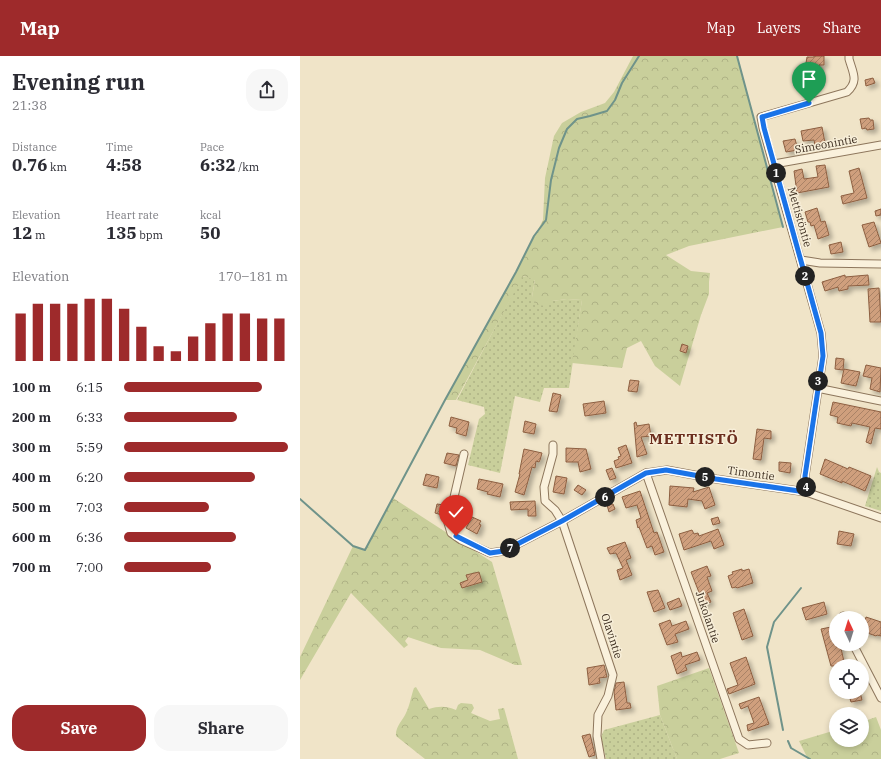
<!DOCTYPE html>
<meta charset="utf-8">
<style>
body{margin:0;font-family:"IBM Plex Serif",serif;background:#f7f7f7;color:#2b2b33;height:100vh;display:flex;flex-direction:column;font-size:15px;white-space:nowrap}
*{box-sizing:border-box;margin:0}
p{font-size:13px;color:#7c7c81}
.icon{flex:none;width:22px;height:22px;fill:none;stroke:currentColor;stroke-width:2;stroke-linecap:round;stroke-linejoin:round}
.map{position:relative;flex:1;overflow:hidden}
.details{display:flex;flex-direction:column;background:#fff;width:300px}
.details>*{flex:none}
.needle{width:26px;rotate:356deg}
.fabs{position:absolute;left:529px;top:555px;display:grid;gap:8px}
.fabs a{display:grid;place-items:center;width:40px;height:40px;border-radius:50%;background:#fff;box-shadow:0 2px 6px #0003;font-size:20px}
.pin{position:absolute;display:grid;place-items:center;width:34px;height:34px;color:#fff;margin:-41px -17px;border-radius:50% 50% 50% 0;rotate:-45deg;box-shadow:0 0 4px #0007}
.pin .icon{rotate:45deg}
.km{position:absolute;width:20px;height:20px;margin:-10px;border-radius:50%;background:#222;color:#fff;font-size:11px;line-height:20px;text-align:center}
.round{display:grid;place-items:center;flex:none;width:42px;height:42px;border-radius:16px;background:#f7f7f7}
.head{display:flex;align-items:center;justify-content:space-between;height:68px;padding:0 12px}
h1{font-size:22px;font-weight:700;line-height:30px}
.figures{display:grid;grid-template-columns:repeat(3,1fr);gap:6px;height:68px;padding:4px 12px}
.figures div{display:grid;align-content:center}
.figures b{font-size:17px;font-weight:700}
.figures small{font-size:11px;font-weight:400}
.figures p{font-size:11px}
.chart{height:112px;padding:8px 12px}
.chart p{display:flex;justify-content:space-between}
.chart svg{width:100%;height:72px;margin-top:4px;stroke:#9e2a2b;stroke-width:6}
.action{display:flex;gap:8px;margin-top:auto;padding:8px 12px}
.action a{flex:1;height:46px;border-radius:16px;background:#9e2a2b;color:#fff;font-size:16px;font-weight:700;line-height:46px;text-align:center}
.action a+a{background:#f7f7f7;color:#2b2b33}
ul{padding:0 12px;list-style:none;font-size:13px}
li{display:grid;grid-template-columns:64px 48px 1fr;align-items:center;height:30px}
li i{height:10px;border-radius:5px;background:#9e2a2b}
header{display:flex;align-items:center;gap:24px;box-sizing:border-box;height:56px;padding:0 20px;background:#9e2a2b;color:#fff}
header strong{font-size:19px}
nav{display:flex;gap:22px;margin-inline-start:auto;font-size:14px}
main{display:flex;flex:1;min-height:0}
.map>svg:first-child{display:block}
.grass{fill:url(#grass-dots)}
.forest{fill:url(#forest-crowns)}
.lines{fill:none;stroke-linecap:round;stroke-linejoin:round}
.stream{stroke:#6f938a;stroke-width:2}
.building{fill:url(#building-hatch);stroke:#8d5f41;filter:url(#shadow)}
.street-casing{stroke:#8d765c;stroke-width:9}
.street{stroke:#faf1dc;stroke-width:7}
.route-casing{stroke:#fff;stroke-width:8}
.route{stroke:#1a73e8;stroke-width:5}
.labels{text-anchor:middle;stroke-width:3;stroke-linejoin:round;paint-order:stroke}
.street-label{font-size:11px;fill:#3d2e20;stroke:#f7eed8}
.district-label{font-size:15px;font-weight:bold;letter-spacing:1px;fill:#6b2e1e;stroke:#f7eed8}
</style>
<header>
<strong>Map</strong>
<nav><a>Map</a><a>Layers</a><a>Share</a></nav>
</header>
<main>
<section class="details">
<div class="head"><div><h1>Evening run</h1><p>21:38</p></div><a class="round"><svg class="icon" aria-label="share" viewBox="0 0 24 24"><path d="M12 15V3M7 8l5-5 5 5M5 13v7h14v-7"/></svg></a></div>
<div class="figures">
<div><p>Distance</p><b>0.76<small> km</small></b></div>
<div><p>Time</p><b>4:58</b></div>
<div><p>Pace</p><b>6:32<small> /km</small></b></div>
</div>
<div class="figures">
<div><p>Elevation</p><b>12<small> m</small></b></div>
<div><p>Heart rate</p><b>135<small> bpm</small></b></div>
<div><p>kcal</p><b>50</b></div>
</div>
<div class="chart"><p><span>Elevation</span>170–181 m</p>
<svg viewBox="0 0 160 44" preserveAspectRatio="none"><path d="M5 44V15M15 44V9M25 44V9M35 44V9M45 44V6M55 44V6M65 44V12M75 44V23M85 44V35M95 44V38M105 44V29M115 44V21M125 44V15M135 44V15M145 44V18M155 44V18"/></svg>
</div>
<ul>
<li><b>100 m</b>6:15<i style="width:84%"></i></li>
<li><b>200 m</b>6:33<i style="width:69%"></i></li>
<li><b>300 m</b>5:59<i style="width:100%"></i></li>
<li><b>400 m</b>6:20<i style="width:80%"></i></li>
<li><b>500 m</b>7:03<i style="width:52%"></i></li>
<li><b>600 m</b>6:36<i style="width:68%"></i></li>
<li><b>700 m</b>7:00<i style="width:53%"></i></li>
</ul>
<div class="action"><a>Save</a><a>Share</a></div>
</section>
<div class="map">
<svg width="581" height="703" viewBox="0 0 581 703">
<defs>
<pattern id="grass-dots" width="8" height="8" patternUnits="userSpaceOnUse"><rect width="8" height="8" fill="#c9cf9b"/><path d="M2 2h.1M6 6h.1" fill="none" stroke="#aeb285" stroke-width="1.8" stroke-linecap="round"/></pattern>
<pattern id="forest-crowns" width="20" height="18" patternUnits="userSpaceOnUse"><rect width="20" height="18" fill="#c9cf9b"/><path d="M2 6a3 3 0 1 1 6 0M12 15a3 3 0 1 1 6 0" fill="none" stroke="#aeb285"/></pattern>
<pattern id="building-hatch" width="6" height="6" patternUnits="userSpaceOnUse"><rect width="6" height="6" fill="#cf9f7d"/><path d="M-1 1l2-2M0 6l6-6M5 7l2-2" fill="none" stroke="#a98266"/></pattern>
<filter id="shadow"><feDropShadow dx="3.5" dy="3.5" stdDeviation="2" flood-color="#0004"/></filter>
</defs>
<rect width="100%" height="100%" fill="#f0e4c8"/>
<g class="grass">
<path d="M222,220L235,223L232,241L252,245L267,243L282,244L269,332H244L240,346L215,340L200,417L168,409L179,363L185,358L184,351L157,344Z"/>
<path d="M577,411L579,416L581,417V455L565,450Z"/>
<path d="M360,659L377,703H306L301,681L304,674Z"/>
</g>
<g class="forest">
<path d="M333,0H437L483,171L389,190L366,199L391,215L410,217L409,226V238L401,259L380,330L355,310L341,285L327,292L322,312L272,307L282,244L267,243L252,245L248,250L235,249L232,241L235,224L223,220L156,344H145L216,216L243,164L245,122L254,80L262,67L281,56L305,47L314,36Z"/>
<path d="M93,442L192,506L222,609H215L180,594L141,592L108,581L105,585L108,589L104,592L51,537L0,624V601L53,490L65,494Z"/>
<path d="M409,612L439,697L420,703H377L360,659L357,630Z"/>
<path d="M116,631L129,653C139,650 146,650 156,654L158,649L161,647L172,648L174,652L171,657L190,665L200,663L198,653L204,652L218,703H125L96,680C95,671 103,664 106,657C110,649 111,640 114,632Z"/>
<path d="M576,661L581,674V703H508L499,685L536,674V684H562V666Z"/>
</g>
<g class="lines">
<g class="stream">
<path d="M437,0L483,171"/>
<path d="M0,443L53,490L65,494L145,344L216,216L234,180L246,164L251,124L259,92L267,73L277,63L290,60L307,55L315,44L322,27L339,0"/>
<path d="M483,674L467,591L474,566L501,532"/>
<path d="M488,685L491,692L510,703"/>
</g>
</g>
<g class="building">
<path d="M514,0H524V9H519V14H511V8L506,7L507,1H514Z"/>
<path d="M573,22L575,27L566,30L565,24Z"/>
<path d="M569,62L570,64H573L574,73L567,74L566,72L562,73L560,63Z"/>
<path d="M522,71L525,87L515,89L514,84L503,85L501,75Z"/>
<path d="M495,83L498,94L486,96L483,85Z"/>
<path d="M525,109L529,131L497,137L494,115L502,113L504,123L518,121L516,110Z"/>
<path d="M559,112L567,142L543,148L541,140L554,137L549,115Z"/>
<path d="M517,152L521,166L525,165L529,179L518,183L514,169L511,170L510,166H508L505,156Z"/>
<path d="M581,153V159L576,160L575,155Z"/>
<path d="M574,166L581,187L569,191L562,169Z"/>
<path d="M541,186L543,196L531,198L529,189Z"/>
<path d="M545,219V221L568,219L569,229L548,230V233L539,235L538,231L525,235L522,226Z"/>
<path d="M579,232L581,266H570L568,233Z"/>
<path d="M382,288L388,290L386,297L380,295Z"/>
<path d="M536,302L544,303L543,314L535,313Z"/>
<path d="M566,309L581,312L580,336L570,333L572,322L563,320Z"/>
<path d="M544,313L560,316L556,330L541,327Z"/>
<path d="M330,324L339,325L337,336L328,335Z"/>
<path d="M253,337L261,339L257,356L249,355Z"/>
<path d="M304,345L306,357L285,360L283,348Z"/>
<path d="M533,346L581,356V373L575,372L571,388L566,386L570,371L552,367L551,370L537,367L538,361L530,359Z"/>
<path d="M151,361L169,366L166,380L156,377L157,372L149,370Z"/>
<path d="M225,365L236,368L234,378L223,376Z"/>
<path d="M336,366L337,370L349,368L351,380L341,381L347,398L337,401L334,367Z"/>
<path d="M457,373L471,375V383L464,382L461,404L453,403Z"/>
<path d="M326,389L332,407L316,412L314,405L319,403L318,401L321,400L318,392Z"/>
<path d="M266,392L286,393L291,413L280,416L278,406H266Z"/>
<path d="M224,393L242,397L240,404L239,406L236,405L235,412L232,411L224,439L215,436L220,418H219Z"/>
<path d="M147,397L159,399L156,410L144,407Z"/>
<path d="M525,403L548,413L549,411L571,420L565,435L542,425V427L520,418Z"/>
<path d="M479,406L491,407L490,417L479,415Z"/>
<path d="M312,412L316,422L310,424L306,414Z"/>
<path d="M126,418L139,421L137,432L123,429Z"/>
<path d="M256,420L267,422L264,438L253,436Z"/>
<path d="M179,423L203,428L200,441L187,438L188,436L177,433Z"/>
<path d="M278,429L286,434L282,439L274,434Z"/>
<path d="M370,430L394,432L393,436L409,431L415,449L405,453L402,445L388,443L387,451L369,449Z"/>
<path d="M340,435L354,477L357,476L364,496L355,499L352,490L347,492L339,471L338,472L336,464L341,462L337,449L326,452L322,441Z"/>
<path d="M235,445L236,460H228V453L211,454L210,446Z"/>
<path d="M137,448L144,449L142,459L135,457Z"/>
<path d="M313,448L315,453L309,456L307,449Z"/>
<path d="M172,461L181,465L179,468L181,469L177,478L166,472Z"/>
<path d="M418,461L420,467L413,469L411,463Z"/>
<path d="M418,473L424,489L414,493L411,485L384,494L379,478L392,474L394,478L398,477L399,480Z"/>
<path d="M539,475L554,478L551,490L537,488Z"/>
<path d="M325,486L331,502L326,504L332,519L320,524L317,514L323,512L316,497L310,498L307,492Z"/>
<path d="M407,510L411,520L407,521L412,535L407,537L411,546L404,549L391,516Z"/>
<path d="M442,513V515L449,513L453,527L437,532L436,531L432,532L428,520L433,518L432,516Z"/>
<path d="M179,516L182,526L162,532L160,527L168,524L166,519Z"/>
<path d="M358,534L365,552L354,556L347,536Z"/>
<path d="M379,542L382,550L370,554L367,547Z"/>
<path d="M524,546L527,558L506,564L502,552Z"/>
<path d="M444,553L453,580L442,584L433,557Z"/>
<path d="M566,561L581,566V580L577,579L576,580L562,575Z"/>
<path d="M370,564L372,570L386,565L389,573L375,578L378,586L367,589L359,568Z"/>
<path d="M536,570V588H540L545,610H531L521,573Z"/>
<path d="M381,596L382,601L397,596L400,604L385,609L387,614L377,618L371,600Z"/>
<path d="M446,601L455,628L429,638L427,633L438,629L430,607Z"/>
<path d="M304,609L307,621L299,622L300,627L289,629L287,612Z"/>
<path d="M324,626L327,647H330L331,652L316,654L314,636L316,627Z"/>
<path d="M548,636H560L562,644L551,646Z"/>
<path d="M459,641L469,668L448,675L447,669L454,667L448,650L441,653L439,648Z"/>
<path d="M290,678L295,699L289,701L282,680Z"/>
</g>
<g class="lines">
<defs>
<g id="street">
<path d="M549,0V3C553,17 559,25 547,36L461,61L463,72L521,277L523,300L505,420L506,436L581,462"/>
<path d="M474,108L581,89"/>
<path d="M501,204L520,207L581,208"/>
<path d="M517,332L581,345"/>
<path d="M253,389V398L244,431L245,445L255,454L262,465L313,619L308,640L298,659L297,680L301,703"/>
<path d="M164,398L148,467L151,477L161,484L190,497L204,495L262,465L346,417L367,414L416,423L506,436"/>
<path d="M346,417L439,683L448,689L467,687"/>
<path d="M543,560L544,562"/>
<path d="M553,588L581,642"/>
</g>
</defs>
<use href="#street" class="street-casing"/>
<use href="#street" class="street"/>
</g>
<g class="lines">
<defs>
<path id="route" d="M156,480L190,497L204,495L262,465L346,417L366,414L416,423L506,436L505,420L523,300L521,277L464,72L462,61L509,47"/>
</defs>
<use href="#route" class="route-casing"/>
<use href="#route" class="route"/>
</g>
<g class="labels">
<g class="street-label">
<text transform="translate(526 88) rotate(-10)" y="4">Simeonintie</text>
<text transform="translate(500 161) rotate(74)" y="4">Mettistöntie</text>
<text transform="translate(451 417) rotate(8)" y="4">Timontie</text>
<text transform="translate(408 561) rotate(71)" y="4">Jukolantie</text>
<text transform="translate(312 580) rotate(72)" y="4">Olavintie</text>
</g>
<g class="district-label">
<text x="394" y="388">METTISTÖ</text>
</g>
</g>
</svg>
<div class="fabs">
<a><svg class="needle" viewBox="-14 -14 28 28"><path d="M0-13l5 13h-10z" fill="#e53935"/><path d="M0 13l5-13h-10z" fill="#7c7c81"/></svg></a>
<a><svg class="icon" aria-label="locate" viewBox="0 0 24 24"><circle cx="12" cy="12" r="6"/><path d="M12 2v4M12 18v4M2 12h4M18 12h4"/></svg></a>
<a><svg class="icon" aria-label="layers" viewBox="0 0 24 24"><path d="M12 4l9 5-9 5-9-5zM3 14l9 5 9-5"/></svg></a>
</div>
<div class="pin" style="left:509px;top:47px;background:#1e9e55"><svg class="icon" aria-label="arrive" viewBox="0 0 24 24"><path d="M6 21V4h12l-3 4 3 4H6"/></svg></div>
<div class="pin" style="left:156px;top:480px;background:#d93025"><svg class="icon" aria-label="check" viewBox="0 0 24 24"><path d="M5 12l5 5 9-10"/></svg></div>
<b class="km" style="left:476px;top:117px">1</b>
<b class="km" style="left:505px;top:220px">2</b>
<b class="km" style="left:518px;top:325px">3</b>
<b class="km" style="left:506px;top:431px">4</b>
<b class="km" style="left:405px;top:421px">5</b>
<b class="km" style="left:305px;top:441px">6</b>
<b class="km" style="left:210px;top:492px">7</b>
</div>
</main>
